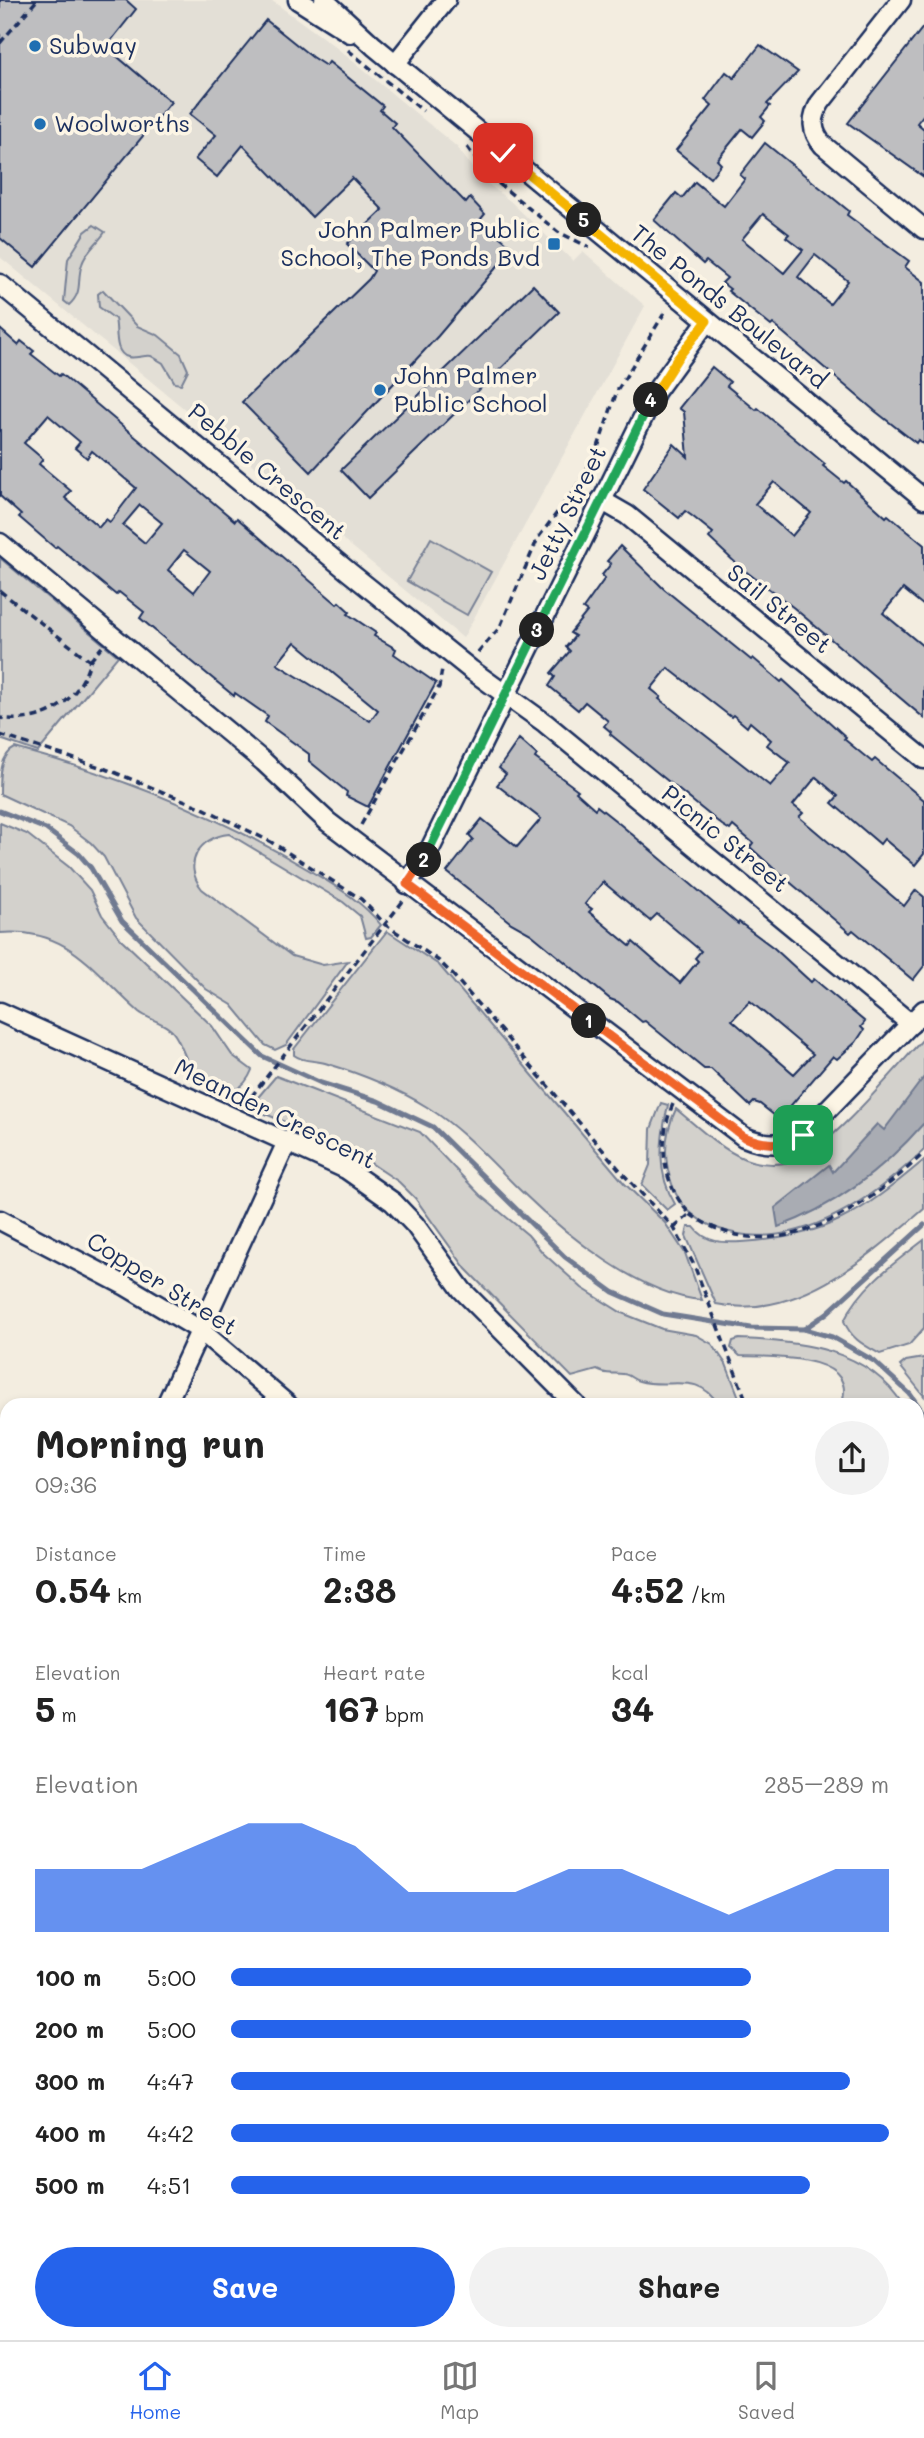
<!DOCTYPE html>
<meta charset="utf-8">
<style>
body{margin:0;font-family:Mali,sans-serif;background:#f2f2f2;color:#222;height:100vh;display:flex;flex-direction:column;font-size:26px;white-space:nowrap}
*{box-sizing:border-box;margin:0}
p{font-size:23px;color:#767676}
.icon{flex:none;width:38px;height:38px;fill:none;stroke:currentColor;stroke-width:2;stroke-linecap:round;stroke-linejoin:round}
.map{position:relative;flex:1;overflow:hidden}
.sheet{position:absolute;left:0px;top:1398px;width:924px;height:943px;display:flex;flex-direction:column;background:#fff;border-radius:21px 21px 0 0;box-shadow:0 4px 10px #0003}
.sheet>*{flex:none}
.pin{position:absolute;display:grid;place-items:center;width:60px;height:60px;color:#fff;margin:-30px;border-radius:14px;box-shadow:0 4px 10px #0006}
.km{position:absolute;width:35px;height:35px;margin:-18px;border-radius:50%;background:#222;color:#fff;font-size:19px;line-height:35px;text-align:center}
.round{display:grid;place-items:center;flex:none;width:74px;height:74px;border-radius:37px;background:#f2f2f2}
.summary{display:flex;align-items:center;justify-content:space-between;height:119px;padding:0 35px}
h1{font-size:38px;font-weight:800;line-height:52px}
.metrics{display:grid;grid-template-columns:repeat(3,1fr);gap:10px;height:119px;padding:7px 35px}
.metrics div{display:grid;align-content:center}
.metrics b{font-size:35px;font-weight:800}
.metrics small{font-size:19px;font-weight:400}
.metrics p{font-size:19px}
.chart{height:196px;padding:14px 35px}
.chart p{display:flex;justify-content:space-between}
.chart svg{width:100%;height:126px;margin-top:7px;fill:#2563eb;opacity:.7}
.button{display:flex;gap:14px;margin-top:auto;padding:14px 35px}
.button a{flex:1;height:80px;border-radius:42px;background:#2563eb;color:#fff;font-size:28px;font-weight:800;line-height:80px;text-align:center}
.button a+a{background:#f2f2f2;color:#222}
ul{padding:0 35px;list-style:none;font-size:23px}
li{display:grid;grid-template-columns:112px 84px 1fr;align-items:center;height:52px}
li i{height:18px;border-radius:9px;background:#2563eb}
.tab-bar{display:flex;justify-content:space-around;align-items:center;height:98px;border-top:2px solid #e0e0e0;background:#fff;font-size:19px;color:#767676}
.tab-bar a{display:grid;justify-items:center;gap:4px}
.tab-bar .active{color:#2563eb}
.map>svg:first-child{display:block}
.built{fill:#e3dfd6}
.green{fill:#d3d1cc;stroke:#778095;stroke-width:2}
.water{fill:#a9acb3;stroke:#707a91;stroke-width:2}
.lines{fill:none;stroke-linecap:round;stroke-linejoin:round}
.stream{stroke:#707a91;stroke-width:5}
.building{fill:#bebec0;stroke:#1b2f5e;stroke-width:2;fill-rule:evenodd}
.minor-casing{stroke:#1b2f5e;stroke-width:23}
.major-casing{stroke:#1b2f5e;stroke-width:26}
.path{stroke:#1b2f5e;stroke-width:3.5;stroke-dasharray:7 5;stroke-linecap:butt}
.minor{stroke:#fcf5e5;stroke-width:18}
.major{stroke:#fcf5e5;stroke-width:21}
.split-1-casing{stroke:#fff;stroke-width:14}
.split-2-casing{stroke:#fff;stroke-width:14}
.split-3-casing{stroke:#fff;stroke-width:14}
.split-4-casing{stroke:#fff;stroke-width:14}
.split-5-casing{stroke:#fff;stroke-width:14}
.split-6-casing{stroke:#fff;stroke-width:14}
.split-1{stroke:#f0652b;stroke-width:9}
.split-2{stroke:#f0652b;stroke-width:9}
.split-3{stroke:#22a559;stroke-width:9}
.split-4{stroke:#22a559;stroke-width:9}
.split-5{stroke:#f5b400;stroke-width:9}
.split-6{stroke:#f5b400;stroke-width:9}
.poi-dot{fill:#1f6fb2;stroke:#fcf5e5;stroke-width:2.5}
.labels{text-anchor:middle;stroke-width:7;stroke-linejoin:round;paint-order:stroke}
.poi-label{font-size:24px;fill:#1b2f5e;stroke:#fcf5e5;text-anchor:start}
.street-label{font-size:24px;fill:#1b2f5e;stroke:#fcf5e5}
</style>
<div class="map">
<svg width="924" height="2340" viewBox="0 0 924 2340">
<rect width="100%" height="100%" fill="#f3ede0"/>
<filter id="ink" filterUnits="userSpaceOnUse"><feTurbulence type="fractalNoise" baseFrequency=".0143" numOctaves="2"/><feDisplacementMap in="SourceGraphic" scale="14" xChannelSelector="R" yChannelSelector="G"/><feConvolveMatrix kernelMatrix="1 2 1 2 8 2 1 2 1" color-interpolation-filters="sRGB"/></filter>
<g filter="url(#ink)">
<path class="built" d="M0,0H271L333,45L457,147L479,177L510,201L573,261L583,251L645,306L463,638L0,257Z"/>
<g class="green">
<path d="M94,225L105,232C98,243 86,251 82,264C76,281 84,291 69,305L64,301L68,259L85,232Z"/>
<path d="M103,290L137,326L158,335L181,354L188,370L181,384L175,383L163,363L151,356C144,355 134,359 128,357C113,353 118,330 115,319L99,307L98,294Z"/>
<path d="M431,538L491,572L467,615L407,581Z"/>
<path d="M0,558L118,656L38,752L0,739Z"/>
<path d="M15,748C120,776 216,814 309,870C335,886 361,900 381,925L371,937L366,938L360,916L343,902L229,834C199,837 182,864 202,889L292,956L323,965L348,961L286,1045L275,1050L265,1045L232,1005L206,989L136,918L104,857L91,843L69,826L0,794C0,777 0,755 15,748Z"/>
<path d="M0,823L27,834L69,867L90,890L102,915L121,939L212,1026L232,1055L252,1070C244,1090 230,1096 210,1087C188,1077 186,1052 175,1035C168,1023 149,1020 139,1012C94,973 70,927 0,933Z"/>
<path d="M387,931L439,965L624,1183L665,1223L685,1253L702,1300C641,1296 565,1234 522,1192C492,1163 464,1130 427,1107C398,1089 358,1073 325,1063C314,1060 303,1062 294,1055V1049Z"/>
<path d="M924,1038V1150C871,1200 791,1258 714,1227C696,1220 680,1206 673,1187C663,1161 664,1134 676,1109C697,1126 720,1149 745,1159C761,1165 781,1166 798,1159C833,1145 895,1069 924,1038Z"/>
<path d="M276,1076L420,1132L481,1196L528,1235L543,1253L582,1288L622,1313L662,1329L696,1335L712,1344L726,1364L742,1405H719C697,1370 671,1390 639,1381C633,1380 629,1374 623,1374C612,1372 608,1376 597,1370L572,1377L466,1269L415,1198L399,1182L348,1148L258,1111L254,1102Z"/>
<path d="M661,1103L668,1105C660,1140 656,1173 675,1204L667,1210L642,1185L650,1165L651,1129Z"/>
<path d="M924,1160V1209C867,1258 796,1321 716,1304L686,1236L688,1227H694C706,1243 723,1243 742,1242C827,1237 861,1213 924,1160Z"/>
<path d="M924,1240V1328L909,1345L880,1354C864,1345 851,1339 844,1321C861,1286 894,1263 924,1240Z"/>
<path d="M739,1339C799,1341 868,1348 903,1405H841C862,1353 769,1357 740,1356L731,1348L733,1341Z"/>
<path d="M924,1358V1396L900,1366L906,1361Z"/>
<path d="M917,1429L924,1436V1541L917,1535Z"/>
<path d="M917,1553L924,1557V1680L917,1684Z"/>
<path d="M0,1737L7,1742V1942L0,1945Z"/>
</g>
<path class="water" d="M924,1077V1123C883,1170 836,1206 778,1227L775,1208L829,1165L833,1172L877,1124L884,1130Z"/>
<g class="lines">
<g class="stream">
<path d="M0,811L46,829L79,854L91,868L122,921L262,1056L321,1083L378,1101L433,1127L565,1257L613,1292L663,1314L751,1328L804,1329L832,1337L874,1361L910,1394L924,1414"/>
<path d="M804,1329L827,1313L924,1225"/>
</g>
</g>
<g class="building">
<path d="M0,0H126L136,9L106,47L171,102L35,267L0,238Z"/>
<path d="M266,20L312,57L326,66L329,62L383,106L380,110L395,123L392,127L466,203L470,198L485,214L480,220L513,248L438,336L311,472L242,402L369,279L374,271L347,244L383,210L352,178L312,217L243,145L217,177L195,159L216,135L190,114Z"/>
<path d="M924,26V114L917,123L924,129V177L848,123Z"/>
<path d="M760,45L798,72L767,104L770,106L761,117L765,121L752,137L742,129L717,160L721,164L710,178L676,150L712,106L705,100L726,72L734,78Z"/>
<path d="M765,143L849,211L847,215L909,261L905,267L924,282V445L918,440L916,443L875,411L773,324L771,326L728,291L730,289L722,283L727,278L706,261L703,264L654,220L676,193L682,198L695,182L724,206L745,179L740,175ZM763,214L789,234L786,237L803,250L784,273L742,239ZM815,255L848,281L830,304L798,277Z"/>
<path d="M533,285L559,312L368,498L341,470Z"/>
<path d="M0,329L18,345L21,341L34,351L31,354L59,376L61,374L235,521L237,518L337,604L339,602L350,612L348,614L376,633L374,636L396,649L394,654L436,683L368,807L346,796L347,792L309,761V754L265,722L268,716L235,693L234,696L172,645L140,618L144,612L119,592L116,595L57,546L55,548L19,517L21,515L0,496ZM48,415L80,442L75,448L87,458L92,451L136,488L110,522L106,519L99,527L65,498L71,491L39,464L43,459L24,443ZM140,505L162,523L145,543L123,525ZM184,550L210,571L194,592L168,570ZM295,642L378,710L370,721L277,664Z"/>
<path d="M712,367L730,382L727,386L756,410L758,408L825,464L823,466L844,483L846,481L886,517L888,515L924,545V606L903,589L883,613L924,647V718L794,608L740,567L709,538L713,533L692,516L685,511L679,518L643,489L674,444L688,457L684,412L679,408ZM774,482L811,513L792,536L755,504Z"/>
<path d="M620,546L664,589L751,660L753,658L781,682L783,680L846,737L844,739L872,762L875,759L924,800V854L915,865L884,839L880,844L832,803L838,796L816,777L793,805L803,813L799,817L904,906L916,890L924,897V966L913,980L853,930L850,933L772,867L750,847L753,843L733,826L730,830L722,825L610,734L611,732L604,726L608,721L585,702L578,710L549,686L555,677L551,673L570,651L566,647L575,636L570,633L587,612L583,609L605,578L602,575L611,564L607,561ZM668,668L731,717L733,715L747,727L750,722L771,740L767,745L790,763L770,786L659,699L661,697L651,689Z"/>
<path d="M519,739L537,755L535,758L578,790L576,792L595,809L597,806L621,825L738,924L739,922L774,948L811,982L814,979L865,1022L861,1027L864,1030L856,1042L837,1059L833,1056L781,1117L778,1113L775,1116L760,1104L754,1102L750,1106L711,1069H704L645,1021L642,1022L618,1002L610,999L531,934L511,923L447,872L473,839L469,835L482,819L517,847L541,819L497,785L506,774L499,768ZM603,882L650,921L657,914L701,951L695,958L698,961L680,983L633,942L630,946L589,912L592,909L585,904ZM750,1001L813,1054L794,1074L732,1020Z"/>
</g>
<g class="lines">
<defs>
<g id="minor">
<path d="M298,0L350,33"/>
<path d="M324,0L374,46L924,499"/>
<path d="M901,0L820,103C811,119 811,131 823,145L924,229"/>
<path d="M395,64L446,0"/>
<path d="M0,284L349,572L470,669L545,723L911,1024"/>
<path d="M601,500L627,515L924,759"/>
<path d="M0,543L264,762L328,822L744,1137C766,1146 783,1146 803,1135L924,1010"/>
<path d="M407,884L431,847L656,391L707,321"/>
<path d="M0,1012L320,1157L346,1169L393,1202L415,1225L462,1290L576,1405"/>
<path d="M0,1220L126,1286L200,1330L288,1405"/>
<path d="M166,1405L287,1142"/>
<path d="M0,1450L7,1454"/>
<path d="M0,1704L7,1709"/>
<path d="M917,1714L924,1710"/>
<path d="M917,1804L924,1809"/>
<path d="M0,1984L7,1991"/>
<path d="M917,2158L923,2149"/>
<path d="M0,2278L7,2284"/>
<path d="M57,2334L63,2340"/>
<path d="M347,2334L352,2340"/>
<path d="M627,2334L634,2340"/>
<path d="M649,2334L653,2340"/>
</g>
<g id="major">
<path d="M917,2211L924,2205"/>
<path d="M917,2246L924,2239"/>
<path d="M794,2340L799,2334"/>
<path d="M830,2340L835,2334"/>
</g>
</defs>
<use href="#minor" class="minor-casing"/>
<use href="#major" class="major-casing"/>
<g class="path">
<path d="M0,43L37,0"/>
<path d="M348,50L423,111"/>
<path d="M467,147L487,174L558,232L589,247"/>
<path d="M0,591L90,661C79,703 42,725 0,718"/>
<path d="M478,653L500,627L538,538L575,489L596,453L617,391L665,312"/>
<path d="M90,661L102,647"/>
<path d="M0,735L106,769L203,808L271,842L361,899L386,925L439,961L453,975L625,1176L674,1228L694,1265L748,1405"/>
<path d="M361,825L439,687L442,669"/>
<path d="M673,1104C657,1141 662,1185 690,1214L674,1228"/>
<path d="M244,1106L403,901"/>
<path d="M690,1214C772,1272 862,1212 924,1153"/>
<path d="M917,1540L924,1545"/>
<path d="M0,1861L7,1863"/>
<path d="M0,1870L7,1874"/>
<path d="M0,1936L7,1942"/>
<path d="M917,2181L924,2176"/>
<path d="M917,2275L924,2267"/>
<path d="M917,2312L924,2305"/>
<path d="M767,2340L772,2334"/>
<path d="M868,2340L873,2334"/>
<path d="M892,2340L897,2334"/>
</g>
<use href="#minor" class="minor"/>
<use href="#major" class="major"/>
</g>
</g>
<g class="lines" filter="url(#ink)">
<defs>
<path id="split-1" d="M589,1021L744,1137C765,1146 783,1146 803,1135"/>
<path id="split-2" d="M424,860L407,884L589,1021"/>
<path id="split-3" d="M424,860L537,630"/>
<path id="split-4" d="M537,630L651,400"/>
<path id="split-5" d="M584,220L707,321L677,359L651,400"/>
<path id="split-6" d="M503,153L584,220"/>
</defs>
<use href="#split-1" class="split-1-casing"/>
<use href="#split-2" class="split-2-casing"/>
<use href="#split-3" class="split-3-casing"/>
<use href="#split-4" class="split-4-casing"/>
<use href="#split-5" class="split-5-casing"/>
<use href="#split-6" class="split-6-casing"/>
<use href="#split-1" class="split-1"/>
<use href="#split-2" class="split-2"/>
<use href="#split-3" class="split-3"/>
<use href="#split-4" class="split-4"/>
<use href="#split-5" class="split-5"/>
<use href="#split-6" class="split-6"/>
</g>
<g class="poi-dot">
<circle cx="35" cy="46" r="7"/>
<circle cx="40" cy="124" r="7"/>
<rect x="547" y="237" width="14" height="14" rx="3.5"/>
<circle cx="380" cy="390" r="7"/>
</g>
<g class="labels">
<g class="poi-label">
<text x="49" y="54">Subway</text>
<text x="54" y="132">Woolworths</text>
<text x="540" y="238" text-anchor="end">John Palmer Public<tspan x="540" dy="28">School, The Ponds Bvd</tspan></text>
<text x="394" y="384">John Palmer<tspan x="394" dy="28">Public School</tspan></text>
</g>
<g class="street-label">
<text transform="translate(729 307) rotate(39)" y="8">The Ponds Boulevard</text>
<text transform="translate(267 472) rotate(40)" y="8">Pebble Crescent</text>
<text transform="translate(568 513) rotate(-64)" y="8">Jetty Street</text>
<text transform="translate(779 609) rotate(39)" y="8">Sail Street</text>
<text transform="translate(725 839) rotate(39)" y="8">Picnic Street</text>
<text transform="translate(275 1114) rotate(26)" y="8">Meander Crescent</text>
<text transform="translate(162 1284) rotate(32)" y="8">Copper Street</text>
</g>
</g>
</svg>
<div class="pin" style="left:803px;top:1135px;background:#1e9e55"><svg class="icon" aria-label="arrive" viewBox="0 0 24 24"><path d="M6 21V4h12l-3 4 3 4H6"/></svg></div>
<div class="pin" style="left:503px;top:153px;background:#d93025"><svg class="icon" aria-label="check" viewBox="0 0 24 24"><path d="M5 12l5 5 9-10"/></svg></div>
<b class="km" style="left:589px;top:1021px">1</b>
<b class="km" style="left:424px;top:860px">2</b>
<b class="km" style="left:537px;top:630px">3</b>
<b class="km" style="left:651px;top:400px">4</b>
<b class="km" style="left:584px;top:220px">5</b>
<section class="sheet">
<div class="summary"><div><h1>Morning run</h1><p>09:36</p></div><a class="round"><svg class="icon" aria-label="share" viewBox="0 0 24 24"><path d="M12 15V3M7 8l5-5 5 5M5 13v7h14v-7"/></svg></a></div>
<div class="metrics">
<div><p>Distance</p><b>0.54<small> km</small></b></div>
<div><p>Time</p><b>2:38</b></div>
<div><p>Pace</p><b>4:52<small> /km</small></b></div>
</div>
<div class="metrics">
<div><p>Elevation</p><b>5<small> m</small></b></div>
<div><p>Heart rate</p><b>167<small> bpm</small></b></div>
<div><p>kcal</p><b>34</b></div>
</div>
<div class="chart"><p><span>Elevation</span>285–289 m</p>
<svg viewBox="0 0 160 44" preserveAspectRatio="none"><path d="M0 44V22L10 22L20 22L30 14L40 6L50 6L60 14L70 30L80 30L90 30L100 22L110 22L120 30L130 38L140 30L150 22L160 22V44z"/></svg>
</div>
<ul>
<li><b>100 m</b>5:00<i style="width:79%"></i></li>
<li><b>200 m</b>5:00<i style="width:79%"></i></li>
<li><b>300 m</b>4:47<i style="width:94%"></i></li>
<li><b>400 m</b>4:42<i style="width:100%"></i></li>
<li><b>500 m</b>4:51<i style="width:88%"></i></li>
</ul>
<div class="button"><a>Save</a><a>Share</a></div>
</section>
</div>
<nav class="tab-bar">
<a class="active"><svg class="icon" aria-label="home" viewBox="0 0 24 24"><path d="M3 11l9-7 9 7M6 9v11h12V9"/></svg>Home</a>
<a><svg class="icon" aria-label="map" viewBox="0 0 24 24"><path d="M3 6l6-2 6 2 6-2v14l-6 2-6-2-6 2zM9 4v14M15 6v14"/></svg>Map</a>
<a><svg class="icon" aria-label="saved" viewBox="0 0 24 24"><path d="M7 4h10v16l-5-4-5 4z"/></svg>Saved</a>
</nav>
